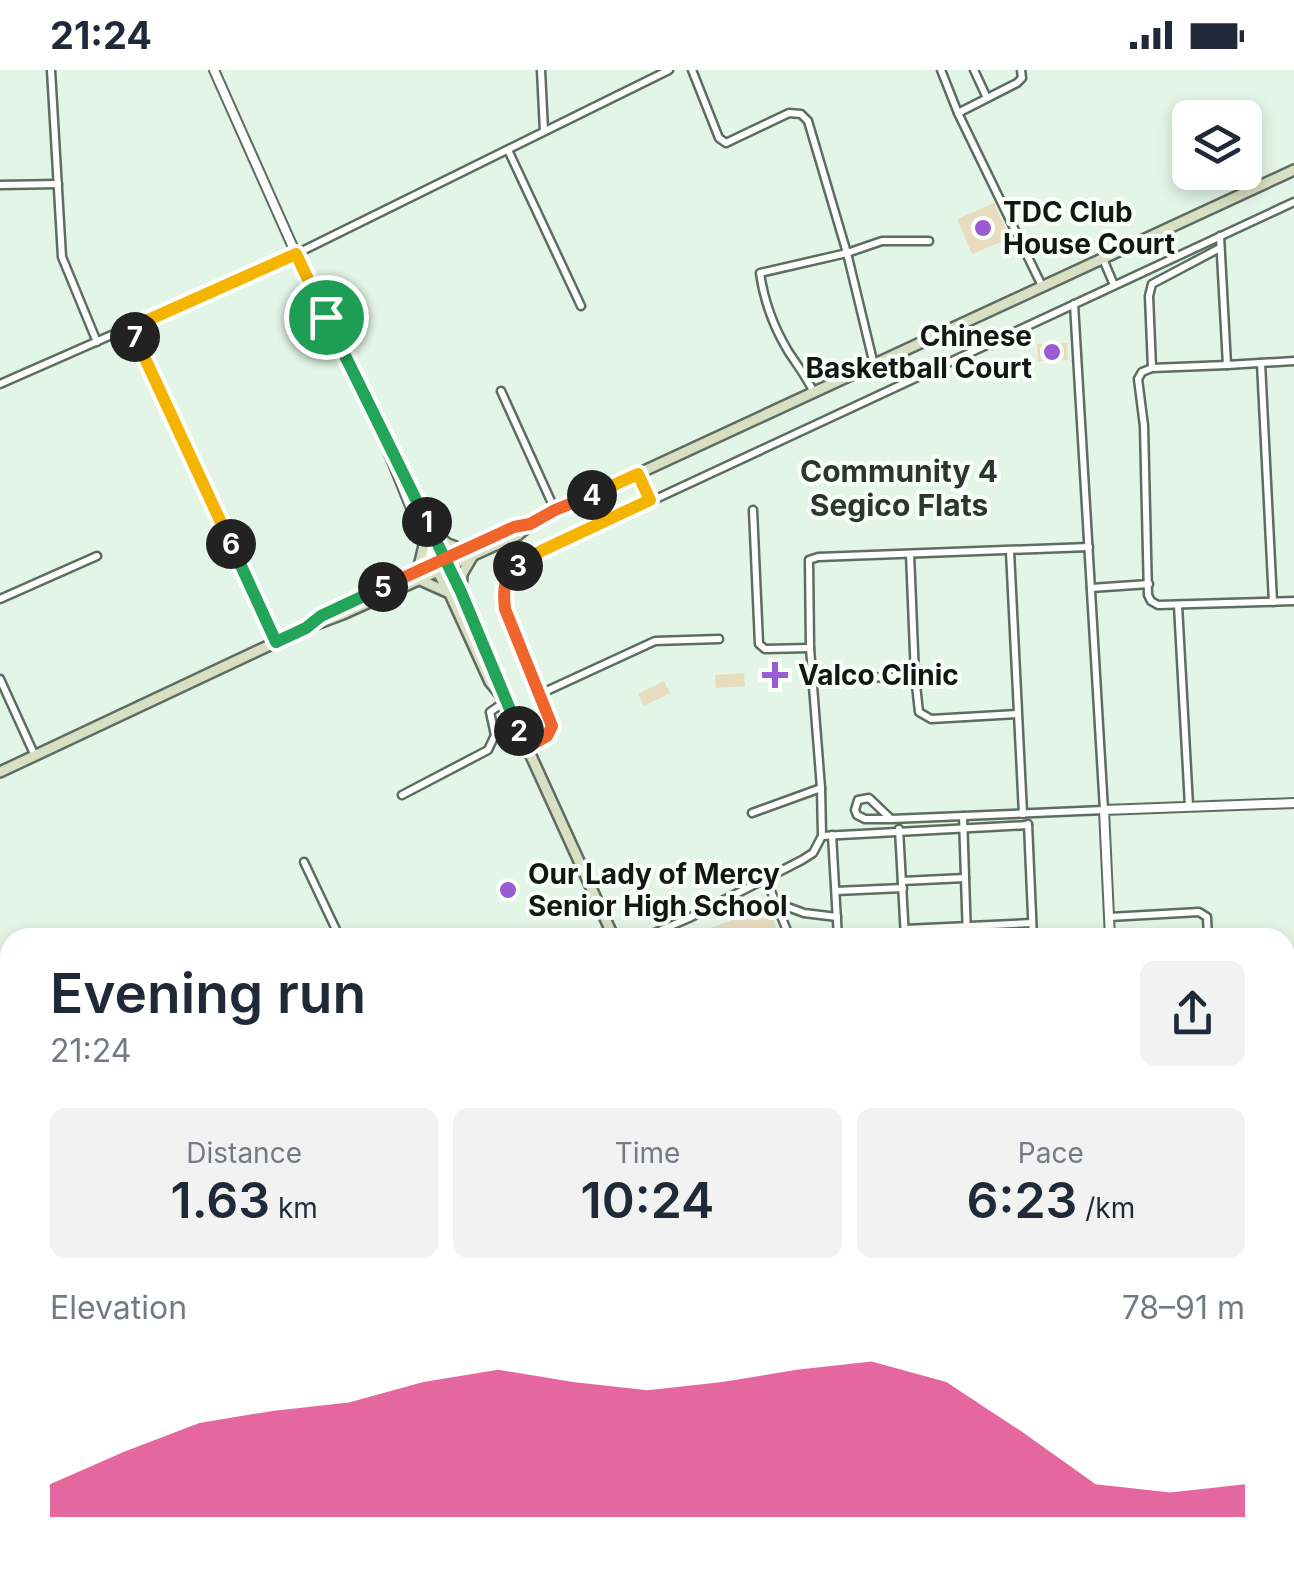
<!DOCTYPE html>
<meta charset="utf-8">
<style>
body{margin:0;font-family:Inter,sans-serif;background:#f2f2f3;color:#1f2937;height:100vh;display:flex;flex-direction:column;font-size:38px;white-space:nowrap}
*{box-sizing:border-box;margin:0}
p{font-size:32px;color:#747a83}
.icon{flex:none;width:55px;height:55px;fill:none;stroke:currentColor;stroke-width:2;stroke-linecap:round;stroke-linejoin:round}
.map{position:relative;flex:1;overflow:hidden}
.drawer{position:absolute;left:0px;top:858px;width:1295px;height:642px;display:flex;flex-direction:column;background:#fff;border-radius:30px 30px 0 0;box-shadow:0 5px 15px #0003}
.drawer>*{flex:none}
.tools{position:absolute;left:1172px;top:30px;display:grid;gap:20px}
.tools a{display:grid;place-items:center;width:90px;height:90px;border-radius:15px;background:#fff;box-shadow:0 5px 15px #0003;font-size:50px}
.pin{position:absolute;display:grid;place-items:center;width:85px;height:85px;color:#fff;margin:-42px;border:5px solid #fff;border-radius:50%;box-shadow:0 2px 10px #0007}
.km{position:absolute;width:50px;height:50px;margin:-25px;border-radius:50%;background:#222;color:#fff;font-size:28px;line-height:50px;text-align:center}
.round{display:grid;place-items:center;flex:none;width:105px;height:105px;border-radius:15px;background:#f2f2f3}
.overview{display:flex;align-items:center;justify-content:space-between;height:170px;padding:0 50px}
h1{font-size:55px;font-weight:600;line-height:75px}
.stats{display:grid;grid-template-columns:repeat(3,1fr);gap:15px;height:170px;padding:10px 50px}
.stats div{display:grid;align-content:center;border-radius:15px;background:#f2f2f3;text-align:center}
.stats b{font-size:50px;font-weight:600}
.stats small{font-size:28px;font-weight:400}
.stats p{font-size:28px}
.chart{height:280px;padding:20px 50px}
.chart p{display:flex;justify-content:space-between}
.chart svg{width:100%;height:180px;margin-top:10px;fill:#db2777;opacity:.7}
.status{display:flex;justify-content:space-between;align-items:center;height:70px;padding:0 50px;background:#fff;direction:ltr}
.status svg{height:28px;fill:currentColor}
.map>svg:first-child{display:block}
.pitch{fill:#e7dcbf}
.lines{fill:none;stroke-linecap:round;stroke-linejoin:round}
.minor-casing{stroke:#5d6d61;stroke-width:11}
.tertiary-casing{stroke:#5d6d61;stroke-width:12}
.secondary-casing{stroke:#5d6d61;stroke-width:14}
.minor{stroke:#fff;stroke-width:6}
.tertiary{stroke:#fff;stroke-width:8}
.secondary{stroke:#d9dfc2;stroke-width:9}
.split-1-casing{stroke:#fff;stroke-width:20}
.split-2-casing{stroke:#fff;stroke-width:20}
.split-3-casing{stroke:#fff;stroke-width:20}
.split-4-casing{stroke:#fff;stroke-width:20}
.split-5-casing{stroke:#fff;stroke-width:20}
.split-6-casing{stroke:#fff;stroke-width:20}
.split-7-casing{stroke:#fff;stroke-width:20}
.split-8-casing{stroke:#fff;stroke-width:20}
.split-1{stroke:#22a559;stroke-width:12}
.split-2{stroke:#22a559;stroke-width:12}
.split-3{stroke:#f0652b;stroke-width:12}
.split-4{stroke:#f5b400;stroke-width:12}
.split-5{stroke:#f0652b;stroke-width:12}
.split-6{stroke:#22a559;stroke-width:12}
.split-7{stroke:#f5b400;stroke-width:12}
.split-8{stroke:#f5b400;stroke-width:12}
.poi-dot{fill:#9a5cd3;stroke:#fafefb;stroke-width:4}
.labels{text-anchor:middle;stroke-width:8;stroke-linejoin:round;paint-order:stroke}
.poi-label{font-size:28px;font-weight:bold;fill:#111712;stroke:#fafefb;text-anchor:start}
.neighbourhood-label{font-size:30px;font-weight:bold;fill:#29372c;stroke:#fafefb}
</style>
<div class="status"><b>21:24</b><svg viewBox="0 0 49 12"><path d="M0 12V9h3v3zM5 12V6h3v6zM10 12V3h3v9zM15 12V0h3v12zM26 1h20v11H26zM47 4h2v5h-2z"/></svg></div>
<div class="map">
<svg width="1294" height="1499" viewBox="0 0 1294 1499">
<rect width="100%" height="100%" fill="#e3f5e6"/>
<g class="pitch">
<path d="M994,133L1010,168L972,184L957,149Z"/>
<path d="M1067,273L1068,290L1038,291L1037,274Z"/>
<path d="M744,603L745,616L716,618L715,605Z"/>
<path d="M664,611L670,623L644,636L638,624Z"/>
<path d="M768,836L780,867H691V866Z"/>
<path d="M384,1490H456L451,1499H379Z"/>
</g>
<g class="lines">
<defs>
<g id="minor">
<path d="M51,0L62,187L97,272"/>
<path d="M541,0L544,61"/>
<path d="M692,0L719,68L726,73L789,43L801,44L808,51L847,183L874,295"/>
<path d="M941,0L958,43L1042,216"/>
<path d="M974,0L987,28"/>
<path d="M958,43L1017,13L1022,8L1021,0"/>
<path d="M508,80L581,236"/>
<path d="M0,115L58,114"/>
<path d="M1220,166L1227,295L1152,298L1142,302L1138,309L1144,356L1148,525L1151,531L1158,535L1294,531"/>
<path d="M1103,189L1114,215"/>
<path d="M130,258L276,572"/>
<path d="M1261,293L1273,532"/>
<path d="M1227,295L1294,291"/>
<path d="M1152,298L1149,226L1152,214L1220,178"/>
<path d="M0,314L296,184L669,0"/>
<path d="M501,321L555,440"/>
<path d="M814,323C807,307 797,295 788,281C773,256 764,231 760,203L847,183L882,171H929"/>
<path d="M638,404L651,431"/>
<path d="M753,440L759,574L765,579L810,578"/>
<path d="M1010,481L1023,744"/>
<path d="M910,484L915,606L919,642L931,649L1017,644"/>
<path d="M1091,518L1149,514"/>
<path d="M0,529L97,486"/>
<path d="M1178,535L1189,736"/>
<path d="M0,609L35,686"/>
<path d="M812,610L915,606"/>
<path d="M540,624L655,571L719,569"/>
<path d="M528,677C540,670 554,666 552,649C538,616 490,541 507,508C512,498 523,493 531,487L1294,132"/>
<path d="M402,725L488,680L495,665L490,642L506,631"/>
<path d="M752,743L821,718"/>
<path d="M963,746L967,868"/>
<path d="M891,749L869,728L858,730L855,740L857,745L865,749H891L1104,740L1074,234"/>
<path d="M1028,754L1033,868"/>
<path d="M899,759L905,868"/>
<path d="M832,765L838,868"/>
<path d="M822,766L1028,755"/>
<path d="M304,792L340,868"/>
<path d="M766,809L790,868"/>
<path d="M902,811L965,808"/>
<path d="M836,821L903,818"/>
<path d="M777,833L804,843L837,847"/>
<path d="M1109,847L1199,842L1207,847L1208,868"/>
<path d="M905,859L1032,853"/>
<path d="M643,868L689,848L802,790L813,783L822,766L821,718L810,578L809,490L818,487L1089,477"/>
<path d="M890,868L905,867"/>
<path d="M1285,906H1294"/>
<path d="M1285,963H1294"/>
<path d="M1285,1068L1294,1067"/>
<path d="M1285,1192H1294"/>
<path d="M0,1257L10,1260"/>
<path d="M1285,1347H1294"/>
<path d="M1,1390L10,1359"/>
<path d="M1285,1450H1294"/>
<path d="M572,1490L584,1499"/>
<path d="M654,1490L657,1499"/>
<path d="M725,1490L729,1499"/>
<path d="M778,1499V1490"/>
<path d="M818,1499V1490"/>
</g>
<g id="tertiary">
<path d="M214,0L296,184L376,352L433,493"/>
<path d="M384,365L445,488"/>
<path d="M1110,868L1104,740L1294,733"/>
<path d="M0,1390L10,1392"/>
<path d="M306,1490L322,1499"/>
<path d="M1284,1490L1285,1499"/>
<path d="M229,1499L234,1490"/>
<path d="M602,1499L613,1490"/>
</g>
<g id="secondary">
<path d="M432,462L448,474L464,480"/>
<path d="M445,488L501,614L506,631L614,868"/>
<path d="M435,497L450,524L490,612L504,629"/>
<path d="M418,501L424,475"/>
<path d="M418,509L447,522"/>
<path d="M461,519L462,504L472,487"/>
<path d="M310,554C341,530 382,518 417,501C451,485 491,462 527,454"/>
<path d="M0,702L306,558L343,544L518,465C536,448 556,440 579,431L1294,100"/>
<path d="M0,1090L10,1091"/>
<path d="M0,1124L10,1125"/>
<path d="M0,1178L10,1173"/>
<path d="M0,1186L10,1181"/>
<path d="M887,1490L892,1499"/>
</g>
</defs>
<use href="#minor" class="minor-casing"/>
<use href="#tertiary" class="tertiary-casing"/>
<use href="#secondary" class="secondary-casing"/>
<use href="#minor" class="minor"/>
<use href="#tertiary" class="tertiary"/>
<use href="#secondary" class="secondary"/>
</g>
<g class="lines">
<defs>
<path id="split-1" d="M326,247L427,452"/>
<path id="split-2" d="M427,452L461,522L519,661"/>
<path id="split-3" d="M518,496C503,508 503,521 505,539L552,656L547,666L526,678L519,661"/>
<path id="split-4" d="M518,496L541,481L650,430L638,404L592,425"/>
<path id="split-5" d="M383,517L514,457L530,454L555,440L592,425"/>
<path id="split-6" d="M231,474L276,572L306,558L321,546L383,517"/>
<path id="split-7" d="M135,267L231,474"/>
<path id="split-8" d="M135,267L130,258L296,184L326,247"/>
</defs>
<use href="#split-1" class="split-1-casing"/>
<use href="#split-2" class="split-2-casing"/>
<use href="#split-3" class="split-3-casing"/>
<use href="#split-4" class="split-4-casing"/>
<use href="#split-5" class="split-5-casing"/>
<use href="#split-6" class="split-6-casing"/>
<use href="#split-7" class="split-7-casing"/>
<use href="#split-8" class="split-8-casing"/>
<use href="#split-1" class="split-1"/>
<use href="#split-2" class="split-2"/>
<use href="#split-3" class="split-3"/>
<use href="#split-4" class="split-4"/>
<use href="#split-5" class="split-5"/>
<use href="#split-6" class="split-6"/>
<use href="#split-7" class="split-7"/>
<use href="#split-8" class="split-8"/>
</g>
<g class="poi-dot">
<circle cx="983" cy="158" r="10"/>
<circle cx="1052" cy="282" r="10"/>
<path d="M770 590h10v10h10v10h-10v10h-10v-10h-10v-10h10z"/>
<circle cx="508" cy="820" r="10"/>
</g>
<g class="labels">
<g class="poi-label">
<text x="1003" y="152">TDC Club<tspan x="1003" dy="32">House Court</tspan></text>
<text x="1032" y="276" text-anchor="end">Chinese<tspan x="1032" dy="32">Basketball Court</tspan></text>
<text x="798" y="615">Valco Clinic</text>
<text x="528" y="814">Our Lady of Mercy<tspan x="528" dy="32">Senior High School</tspan></text>
</g>
<g class="neighbourhood-label">
<text x="899" y="412">Community 4<tspan x="899" dy="34">Segico Flats</tspan></text>
</g>
</g>
</svg>
<div class="tools">
<a><svg class="icon" aria-label="layers" viewBox="0 0 24 24"><path d="M12 4l9 5-9 5-9-5zM3 14l9 5 9-5"/></svg></a>
</div>
<div class="pin" style="left:326px;top:247px;background:#1e9e55"><svg class="icon" aria-label="arrive" viewBox="0 0 24 24"><path d="M6 21V4h12l-3 4 3 4H6"/></svg></div>
<b class="km" style="left:427px;top:452px">1</b>
<b class="km" style="left:519px;top:661px">2</b>
<b class="km" style="left:518px;top:496px">3</b>
<b class="km" style="left:592px;top:425px">4</b>
<b class="km" style="left:383px;top:517px">5</b>
<b class="km" style="left:231px;top:474px">6</b>
<b class="km" style="left:135px;top:267px">7</b>
<section class="drawer">
<div class="overview"><div><h1>Evening run</h1><p>21:24</p></div><a class="round"><svg class="icon" aria-label="share" viewBox="0 0 24 24"><path d="M12 15V3M7 8l5-5 5 5M5 13v7h14v-7"/></svg></a></div>
<div class="stats">
<div><p>Distance</p><b>1.63<small> km</small></b></div>
<div><p>Time</p><b>10:24</b></div>
<div><p>Pace</p><b>6:23<small> /km</small></b></div>
</div>
<div class="chart"><p><span>Elevation</span>78–91 m</p>
<svg viewBox="0 0 160 44" preserveAspectRatio="none"><path d="M0 44V36L10 28L20 21L30 18L40 16L50 11L60 8L70 11L80 13L90 11L100 8L110 6L120 11L130 23L140 36L150 38L160 36V44z"/></svg>
</div>
</section>
</div>
